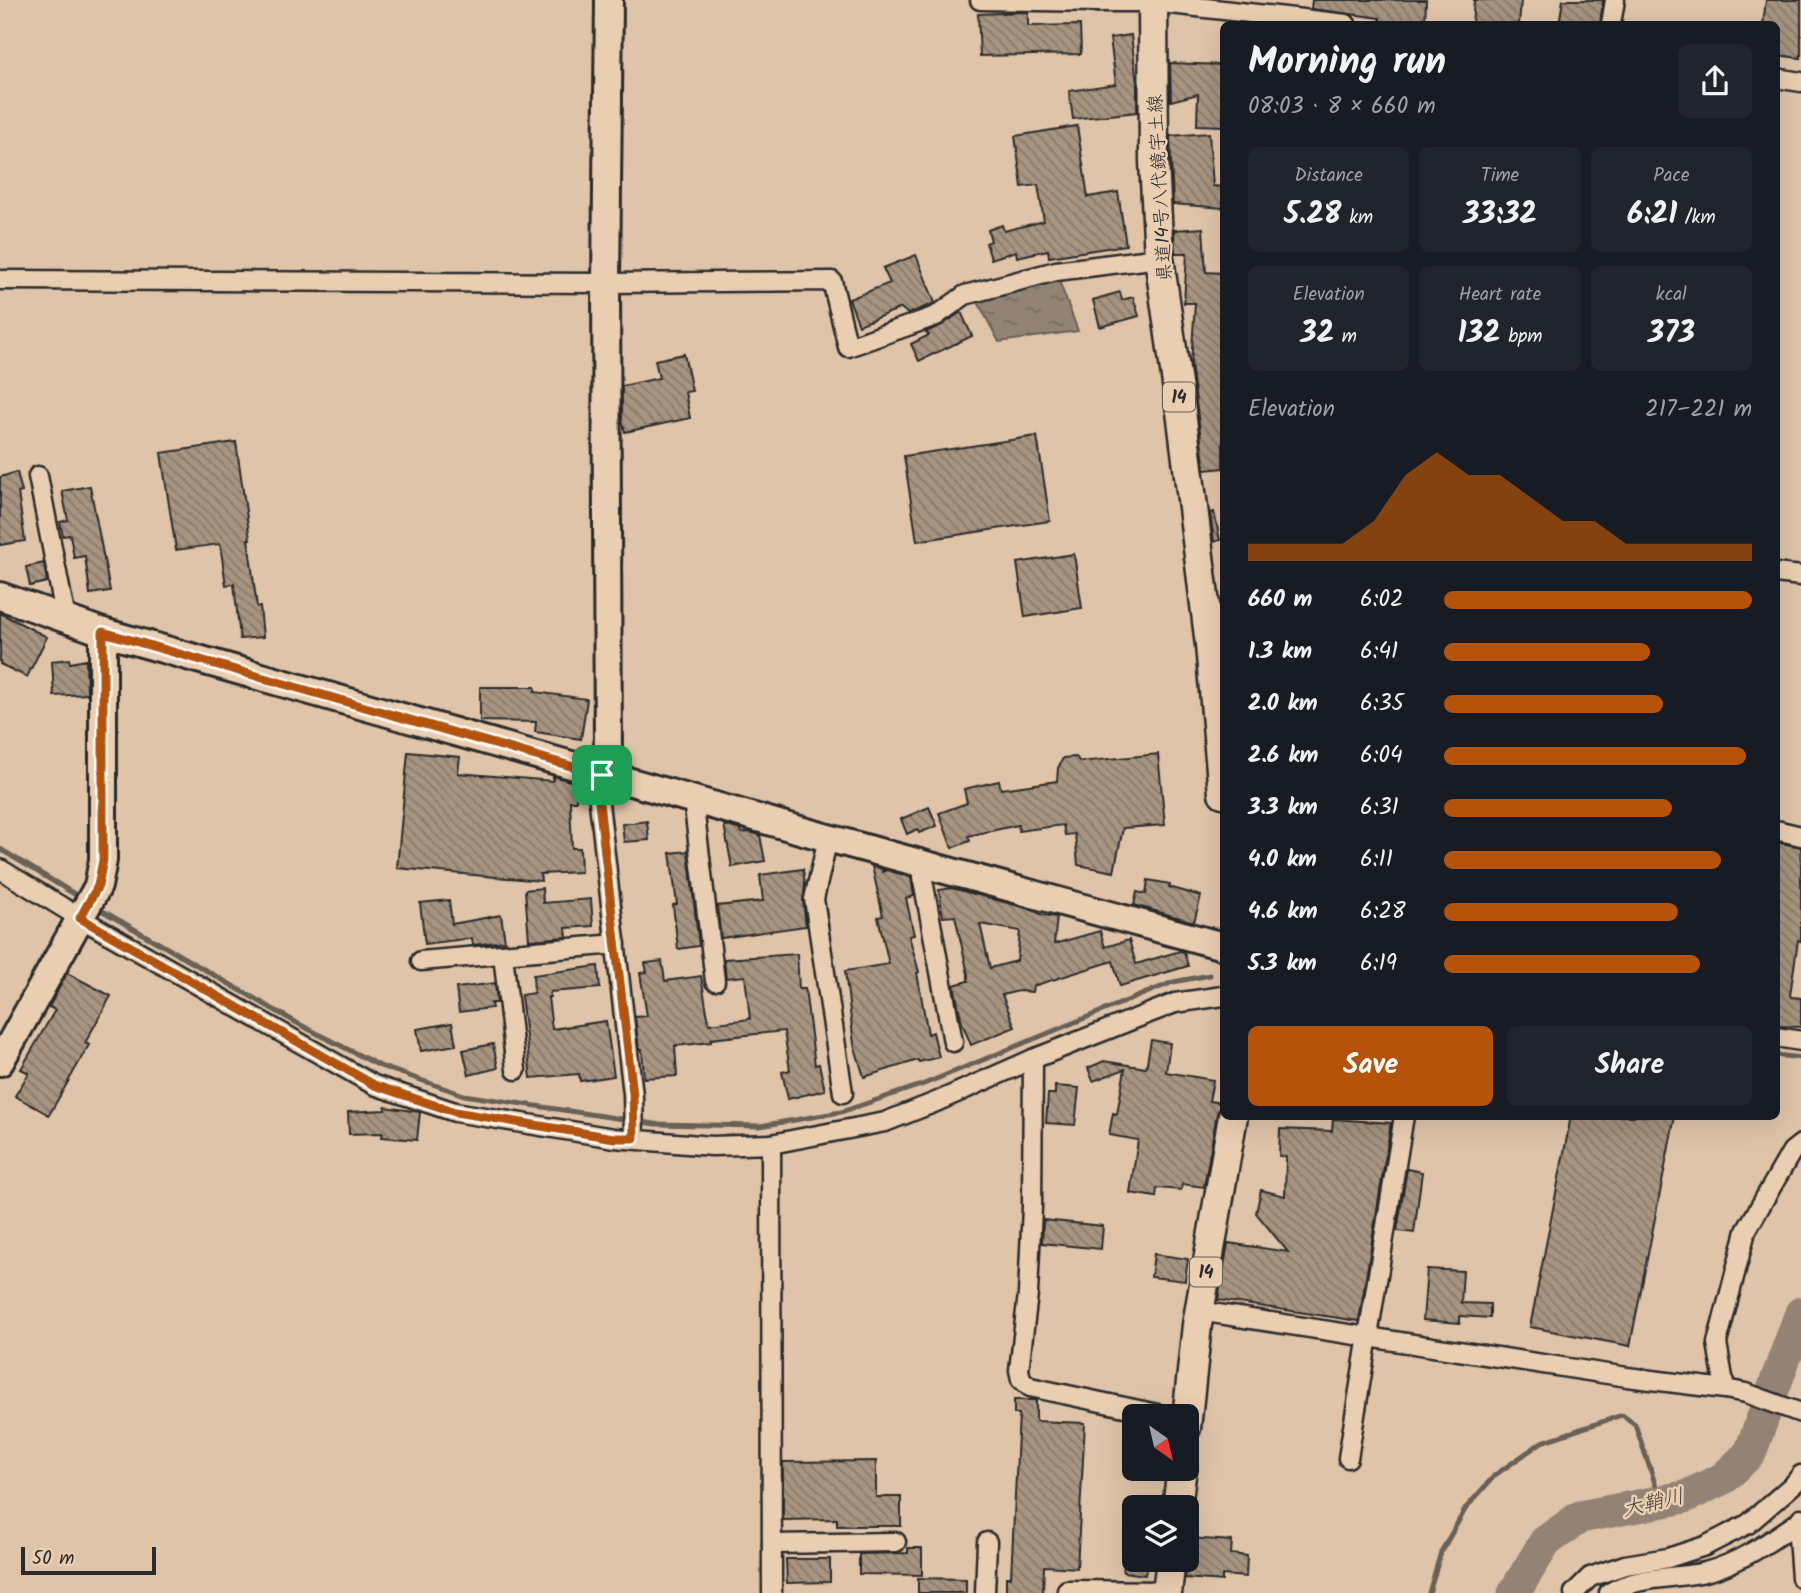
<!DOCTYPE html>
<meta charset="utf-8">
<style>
body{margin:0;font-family:Kalam,"Klee One",sans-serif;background:#20242c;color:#f1f3f6;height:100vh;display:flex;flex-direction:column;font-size:26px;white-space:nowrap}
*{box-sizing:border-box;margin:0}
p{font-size:23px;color:#9ea1a6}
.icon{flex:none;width:38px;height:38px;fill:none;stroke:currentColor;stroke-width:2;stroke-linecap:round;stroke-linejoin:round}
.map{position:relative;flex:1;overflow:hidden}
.drawer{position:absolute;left:1220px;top:21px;width:560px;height:1099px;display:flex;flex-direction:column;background:#171b24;border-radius:10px;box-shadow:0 7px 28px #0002}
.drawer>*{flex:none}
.needle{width:46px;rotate:146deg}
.tools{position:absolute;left:1122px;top:1404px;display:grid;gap:14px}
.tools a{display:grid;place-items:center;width:77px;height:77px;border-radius:10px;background:#171b24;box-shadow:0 7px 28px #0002;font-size:35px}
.scale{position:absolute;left:21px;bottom:18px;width:135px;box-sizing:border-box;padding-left:7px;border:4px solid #2b2b2b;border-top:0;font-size:19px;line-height:24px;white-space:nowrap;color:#2b2b2b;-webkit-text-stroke:5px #eaceb1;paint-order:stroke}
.pin{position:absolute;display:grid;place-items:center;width:60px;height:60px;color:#fff;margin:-30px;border-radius:14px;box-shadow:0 4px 10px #0006}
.round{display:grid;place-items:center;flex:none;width:74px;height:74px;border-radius:10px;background:#20242c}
.summary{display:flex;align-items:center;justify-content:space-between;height:119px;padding:0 28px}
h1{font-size:38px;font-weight:700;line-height:52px}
.figures{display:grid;grid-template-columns:repeat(3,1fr);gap:10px;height:119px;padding:7px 28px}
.figures div{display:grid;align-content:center;border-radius:10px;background:#20242c;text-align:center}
.figures b{font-size:30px;font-weight:700}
.figures small{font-size:19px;font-weight:400}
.figures p{font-size:19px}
.chart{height:196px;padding:14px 28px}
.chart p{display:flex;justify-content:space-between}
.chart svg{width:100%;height:126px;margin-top:7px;fill:#b45309;opacity:.7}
.button{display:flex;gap:14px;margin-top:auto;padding:14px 28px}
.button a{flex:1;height:80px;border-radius:10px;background:#b45309;color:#fff;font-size:28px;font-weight:700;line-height:80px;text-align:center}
.button a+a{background:#20242c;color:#f1f3f6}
ul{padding:0 28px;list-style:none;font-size:23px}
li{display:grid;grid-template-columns:112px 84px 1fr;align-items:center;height:52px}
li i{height:18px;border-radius:9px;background:#b45309}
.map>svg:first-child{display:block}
.water{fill:url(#water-ripples);stroke:#696057;stroke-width:2}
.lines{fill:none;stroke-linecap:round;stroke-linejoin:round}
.stream{stroke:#696057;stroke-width:5}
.river{stroke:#938374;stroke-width:33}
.building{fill:url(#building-back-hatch);stroke:#2b2b2b;stroke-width:2;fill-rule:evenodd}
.street-casing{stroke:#2b2b2b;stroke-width:23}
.secondary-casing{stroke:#2b2b2b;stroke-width:32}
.primary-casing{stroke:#2b2b2b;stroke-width:33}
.street{stroke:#eaceb1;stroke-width:18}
.secondary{stroke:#eaceb1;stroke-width:26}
.primary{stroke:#eaceb1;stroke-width:28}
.route-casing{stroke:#fff;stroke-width:14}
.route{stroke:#b45309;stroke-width:9}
.labels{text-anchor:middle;stroke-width:5;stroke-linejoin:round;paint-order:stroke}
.shield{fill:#eaceb1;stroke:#645c53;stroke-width:2}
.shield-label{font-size:18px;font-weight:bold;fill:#2b2b2b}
.street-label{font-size:19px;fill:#2b2b2b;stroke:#eaceb1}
.water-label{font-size:21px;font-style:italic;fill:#45413d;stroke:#eaceb1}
</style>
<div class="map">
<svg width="1801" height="1593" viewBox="0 0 1801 1593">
<defs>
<pattern id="water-ripples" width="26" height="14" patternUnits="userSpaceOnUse" patternTransform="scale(1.75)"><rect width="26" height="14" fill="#938374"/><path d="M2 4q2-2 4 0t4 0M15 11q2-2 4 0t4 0" fill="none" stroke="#786b5f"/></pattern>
<pattern id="building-back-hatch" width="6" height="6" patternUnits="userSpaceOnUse" patternTransform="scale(1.75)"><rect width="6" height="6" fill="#a79481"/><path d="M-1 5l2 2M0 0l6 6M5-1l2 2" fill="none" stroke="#88796a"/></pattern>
</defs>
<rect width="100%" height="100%" fill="#dfc4a9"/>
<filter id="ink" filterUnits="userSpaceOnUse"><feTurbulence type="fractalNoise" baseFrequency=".0143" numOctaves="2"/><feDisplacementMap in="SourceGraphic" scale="14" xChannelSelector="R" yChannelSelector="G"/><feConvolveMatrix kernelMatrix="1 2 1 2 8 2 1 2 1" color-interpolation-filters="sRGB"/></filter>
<g filter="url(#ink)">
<path class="water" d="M1058,278L1078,331L999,342L978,302Z"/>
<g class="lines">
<g class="stream">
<path d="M0,849L81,898"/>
<path d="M96,907L297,1023L380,1066L464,1095L655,1124L760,1126L841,1112L924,1084L1173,982L1210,975"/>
<path d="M1776,1055L1801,1058"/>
<path d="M1429,1593L1441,1552L1466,1508L1495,1475L1542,1442L1622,1415L1635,1424L1661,1501"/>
</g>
<path class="river" d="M1514,1593L1545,1542L1580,1517L1685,1497L1724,1478L1750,1453L1801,1313"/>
</g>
<g class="building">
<path d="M1312,0H1426L1425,24L1380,22V18L1311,9Z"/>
<path d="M1474,0H1521L1519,24H1472Z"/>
<path d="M1563,0H1603L1600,24H1559Z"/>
<path d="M1766,0H1801V58L1776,55V24H1763Z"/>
<path d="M1028,12V26L1080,25L1081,54L980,56L978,14Z"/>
<path d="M1131,35L1137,83V112L1073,119L1069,91L1116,84L1110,38Z"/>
<path d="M1170,63L1223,65V126L1197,125L1198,94L1171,101Z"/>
<path d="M1077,126L1088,197L1118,192L1126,245L1049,257L1048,250L1017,257L1016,251L991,259L986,243L991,241L988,230L1002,225L1004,231L1044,221L1038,185L1022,187L1015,136Z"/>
<path d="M1209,133L1213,186L1223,187V208L1173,204L1170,136Z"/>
<path d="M1203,228L1206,272L1223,273V468L1205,470L1191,364L1195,303H1184L1187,253H1175L1174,230Z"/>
<path d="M916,255L935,303L908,314L901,308L859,325L849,299L890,283L883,268Z"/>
<path d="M1120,292L1122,300L1133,297L1139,316L1100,327L1093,300Z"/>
<path d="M961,312L972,336L919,361L911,344L929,335L926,332L942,325Z"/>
<path d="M684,354L692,391L685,392L690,418L625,432L622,419V386L659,378L655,360Z"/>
<path d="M1037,436L1050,521L917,541L904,456Z"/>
<path d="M236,442L250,539H248L257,607H260L263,637L240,639L234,584L226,585L220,544L176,550L161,453Z"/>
<path d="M17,472L22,492L18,493L25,541L0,545V477Z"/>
<path d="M90,486L110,591L90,594L85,556L74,558L70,535L63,536L60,522L68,520L62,491Z"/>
<path d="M1214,512L1220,540L1214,542L1210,513Z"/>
<path d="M1074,554L1082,608L1025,617L1017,563Z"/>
<path d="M44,563L47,582L30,586L26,567Z"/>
<path d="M0,613L47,637L27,677L0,664Z"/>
<path d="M69,659L70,663L86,660L87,694L54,696L52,661Z"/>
<path d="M480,687H535V692L587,699L581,739L535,732L536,722L480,721Z"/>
<path d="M408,752L460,757L458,773L553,781V776L577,783L576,801H570L572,848H580L581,872L540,874L541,881L397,868Z"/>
<path d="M1158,754L1165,825L1123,828L1114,872L1078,865L1075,834L1065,835L1063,825L1019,831L1018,825L968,836L970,841L952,848L939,813L967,803L964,789L999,781L1001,789L1057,781L1058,768L1063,758L1076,757L1080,762Z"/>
<path d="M929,807L937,826L919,833L917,829L907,834L901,819Z"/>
<path d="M647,821L649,840L624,842L622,824Z"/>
<path d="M724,825L741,830L742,833L749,832L760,835L765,861L732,867Z"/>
<path d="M1776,842L1801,847V941L1798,940L1790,995L1791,997L1801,998V1027L1776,1026Z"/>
<path d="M688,851L699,946L678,949L673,905L677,904L670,853Z"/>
<path d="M872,866L883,869L882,872L887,870L911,877L914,896L906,898L914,935L909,936L919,972L917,973L928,1034L933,1032L939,1057L919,1062L918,1060L864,1077L854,1044L845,971L889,964L878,917L883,916Z"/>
<path d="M803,869L805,886L803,901L806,926L721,938L717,906L763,901L760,875Z"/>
<path d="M1148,880L1170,884L1169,887L1201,896L1194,922L1134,905L1137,892L1146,894Z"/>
<path d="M542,888L543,903L591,899L593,926L566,928L567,937L529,940L525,890Z"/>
<path d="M952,888L1030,909L1043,915L1057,917L1054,944L1100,931L1105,947L1129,940L1136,964L1180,951L1184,952L1188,966L1120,986L1113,961L1033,986L1032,992L1019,991L1002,995L1015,1027L971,1045L962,1023L954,985L968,981V974L955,916L943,917L939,890ZM980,924L1020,931L1017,961L990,968Z"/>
<path d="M449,900L452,924L501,915L505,941L473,945L472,938L425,944L420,903Z"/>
<path d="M797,954L799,989H805L815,1065L819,1064L825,1090L788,1099L782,1072L790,1070L784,1031L711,1039V1042L675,1046L677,1076L644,1078L642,1049H639L635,1017L647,1016L640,973L647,972L645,963L662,961L665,981L701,976L709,1024L750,1019L745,976L726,978L724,959Z"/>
<path d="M598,966L600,988L550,992V997H548L552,1029L606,1021L614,1076L580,1081L579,1074L531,1078L521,995L534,993L533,975Z"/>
<path d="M67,973L111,996L85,1043L89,1045L49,1115L15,1096L29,1073L21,1069L55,1010L49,1007Z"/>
<path d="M495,983L497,1003H491L492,1008L459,1012L456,988Z"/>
<path d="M452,1023L456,1045L421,1051L417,1029Z"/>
<path d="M1151,1040L1170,1043L1166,1072L1213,1080L1209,1101L1222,1103L1217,1113L1204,1187L1182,1184L1181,1190L1157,1188L1156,1197L1130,1193L1138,1140L1109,1135L1113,1113L1117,1114L1125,1069L1093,1081L1088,1068L1104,1061L1146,1068Z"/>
<path d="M493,1044L498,1068L469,1075L463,1050Z"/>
<path d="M1055,1086L1079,1088L1075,1125L1046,1123L1048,1094H1055Z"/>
<path d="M385,1107L420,1112L417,1140L382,1137L383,1133L349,1134L348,1112L385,1110Z"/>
<path d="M1571,1116H1675L1630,1346L1530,1327Z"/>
<path d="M1333,1119L1391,1123L1359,1321L1218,1300L1228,1243L1288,1252L1256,1213L1261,1190L1285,1196L1286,1157L1279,1156L1280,1129L1332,1131Z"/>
<path d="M1407,1169L1422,1172L1414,1233L1397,1231Z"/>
<path d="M1043,1220L1103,1226L1101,1249L1042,1243Z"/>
<path d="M1154,1254L1188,1259L1185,1281L1151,1277Z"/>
<path d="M1427,1269L1463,1271L1461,1303L1490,1304V1318L1460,1316V1323L1423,1320Z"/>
<path d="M1014,1400H1036V1421L1085,1423L1077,1568L1044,1566L1043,1593L1006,1592V1577H1011L1019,1414H1014Z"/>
<path d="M876,1461V1497H901V1526H837V1519L783,1520V1462Z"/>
<path d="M1188,1538L1232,1541L1231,1554L1247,1556L1246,1577L1222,1575V1581L1185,1578Z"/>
<path d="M908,1548H922V1575L859,1574V1554L908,1553Z"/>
<path d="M786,1559H830V1582L787,1583Z"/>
<path d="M1125,1559H1148L1145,1575L1123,1572Z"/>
<path d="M918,1578L966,1579V1593H918Z"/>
</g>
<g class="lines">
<defs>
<g id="street">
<path d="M980,0L1098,2"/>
<path d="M1098,0V2H1153L1346,24"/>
<path d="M1611,24L1615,0"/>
<path d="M1776,78L1801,82"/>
<path d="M0,280L606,283L832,281L848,347L936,316L965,295L1056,271L1159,258"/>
<path d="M38,476L66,619"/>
<path d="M1776,573L1801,576"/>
<path d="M602,775L598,794L633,1094L634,1138"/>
<path d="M693,799L715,981"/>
<path d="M1776,830L1801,836"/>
<path d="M828,838L814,899L843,1093"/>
<path d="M920,864L953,1042"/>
<path d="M0,869L80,918L374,1085L455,1112L614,1138L712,1146L771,1144L885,1122L936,1102L1033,1059L1175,1003L1223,996"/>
<path d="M503,954L516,1070"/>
<path d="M421,961L616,944"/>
<path d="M1776,1037L1801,1041"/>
<path d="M1033,1059L1032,1207L1028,1294L1019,1370L1021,1379L1030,1387L1167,1416"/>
<path d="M771,1144L772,1593"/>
<path d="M1199,1311L1627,1377L1725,1389L1746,1393L1801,1413"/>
<path d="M1725,1389L1717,1343L1746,1231L1792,1151L1801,1144"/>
<path d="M1348,1458L1404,1116"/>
<path d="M1801,1518L1797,1523L1801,1578"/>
<path d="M772,1544L896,1542"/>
<path d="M1067,1590L1167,1591"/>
<path d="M985,1593L987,1542"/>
<path d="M1574,1593L1590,1577L1625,1565L1668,1558L1705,1546L1748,1524L1795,1483L1801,1475"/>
<path d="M1609,1593C1636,1576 1674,1579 1705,1572C1738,1564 1769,1542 1797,1523"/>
</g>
<g id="secondary">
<path d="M0,596L103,632L828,838L1223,946"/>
<path d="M602,775L608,759L606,283L609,0"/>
<path d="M0,1062L98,886L103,860V632"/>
</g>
<g id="primary">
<path d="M1153,0L1154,161L1159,258L1182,419L1210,645L1223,793"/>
<path d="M1186,1428L1197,1325L1233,1116"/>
<path d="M1177,1507L1182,1468"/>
<path d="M1167,1593L1171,1559"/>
</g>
</defs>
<use href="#street" class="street-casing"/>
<use href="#secondary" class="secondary-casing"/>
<use href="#primary" class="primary-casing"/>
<use href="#street" class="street"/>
<use href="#secondary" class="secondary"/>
<use href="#primary" class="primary"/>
</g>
</g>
<g class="lines" filter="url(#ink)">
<defs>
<path id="route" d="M103,632L602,775L598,794L633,1094L634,1138H614L455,1112L374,1085L80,918L98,886L103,860Z"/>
</defs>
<use href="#route" class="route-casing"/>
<use href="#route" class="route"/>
</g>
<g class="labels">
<g class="shield">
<rect x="1163" y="382.5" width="32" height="29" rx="5"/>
<rect x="1190" y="1257.5" width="32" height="29" rx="5"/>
</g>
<g class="shield-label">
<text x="1179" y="403">14</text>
<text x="1206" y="1278">14</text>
</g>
<g class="street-label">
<text transform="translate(1159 188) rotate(-93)" y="7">県道14号八代鏡宇土線</text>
</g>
<g class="water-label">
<text transform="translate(1653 1502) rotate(-13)" y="7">大鞘川</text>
</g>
</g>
</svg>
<div class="tools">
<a><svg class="needle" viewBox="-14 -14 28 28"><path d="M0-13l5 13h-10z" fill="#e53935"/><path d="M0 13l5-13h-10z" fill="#9ea1a6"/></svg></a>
<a><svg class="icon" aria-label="layers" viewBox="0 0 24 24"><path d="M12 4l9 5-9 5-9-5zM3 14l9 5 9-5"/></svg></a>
</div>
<div class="scale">50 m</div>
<div class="pin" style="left:602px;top:775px;background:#1e9e55"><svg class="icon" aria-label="arrive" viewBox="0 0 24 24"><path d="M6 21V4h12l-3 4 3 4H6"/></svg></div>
<section class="drawer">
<div class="summary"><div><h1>Morning run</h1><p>08:03 · 8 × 660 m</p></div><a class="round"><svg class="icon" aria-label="share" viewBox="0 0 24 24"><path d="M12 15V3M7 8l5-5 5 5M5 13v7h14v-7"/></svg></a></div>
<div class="figures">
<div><p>Distance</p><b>5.28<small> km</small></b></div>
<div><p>Time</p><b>33:32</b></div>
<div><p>Pace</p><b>6:21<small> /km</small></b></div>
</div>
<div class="figures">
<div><p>Elevation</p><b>32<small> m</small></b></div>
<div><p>Heart rate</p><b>132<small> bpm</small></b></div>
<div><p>kcal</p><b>373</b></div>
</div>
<div class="chart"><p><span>Elevation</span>217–221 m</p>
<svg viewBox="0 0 160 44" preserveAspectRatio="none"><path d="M0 44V38L10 38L20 38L30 38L40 30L50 14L60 6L70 14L80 14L90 22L100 30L110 30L120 38L130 38L140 38L150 38L160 38V44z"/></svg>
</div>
<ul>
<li><b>660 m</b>6:02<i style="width:100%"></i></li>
<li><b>1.3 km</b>6:41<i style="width:67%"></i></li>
<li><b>2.0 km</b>6:35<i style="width:71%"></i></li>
<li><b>2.6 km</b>6:04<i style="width:98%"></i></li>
<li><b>3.3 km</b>6:31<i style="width:74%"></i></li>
<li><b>4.0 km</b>6:11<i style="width:90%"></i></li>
<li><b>4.6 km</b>6:28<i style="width:76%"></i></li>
<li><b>5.3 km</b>6:19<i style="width:83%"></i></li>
</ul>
<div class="button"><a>Save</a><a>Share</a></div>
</section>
</div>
